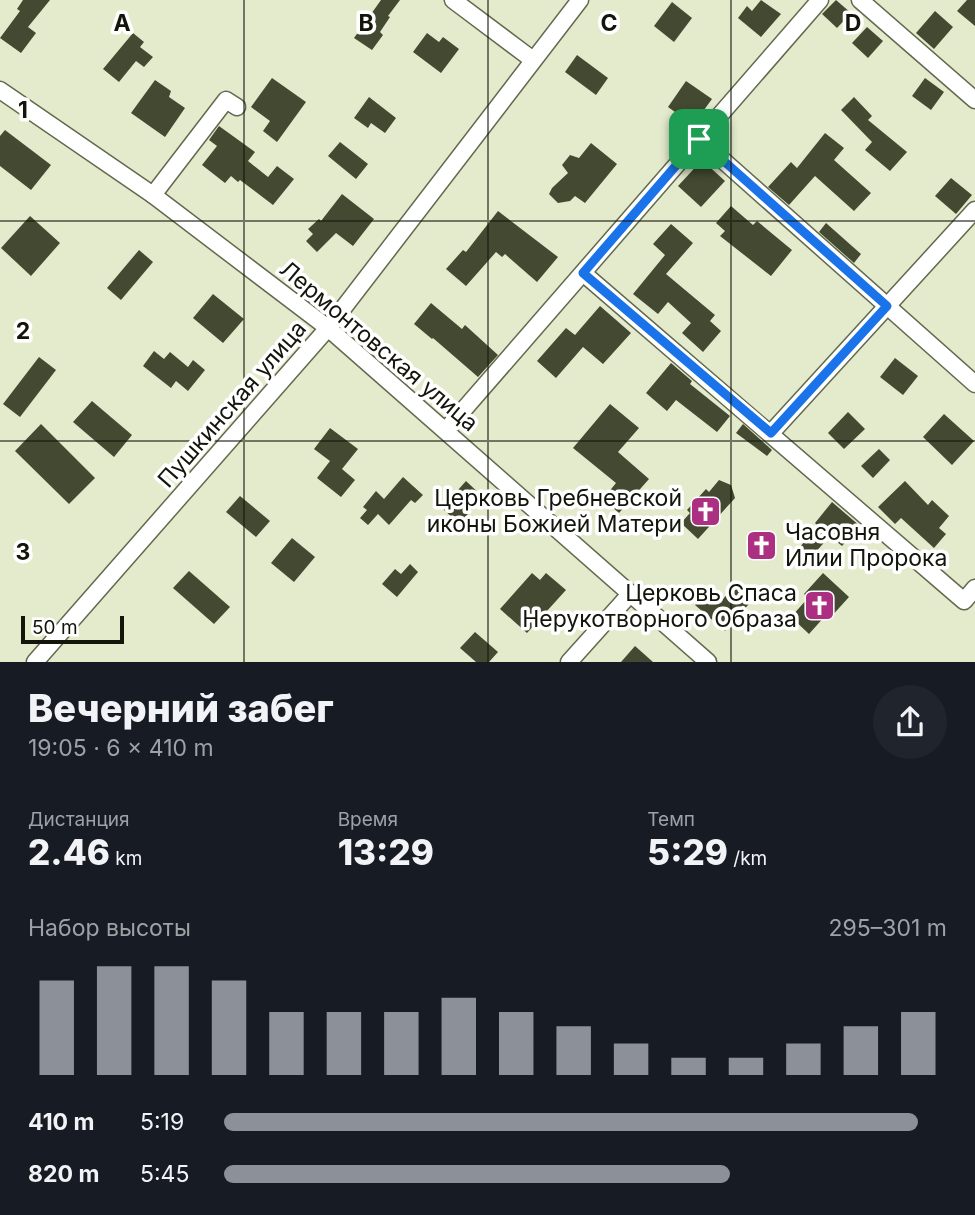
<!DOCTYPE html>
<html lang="ru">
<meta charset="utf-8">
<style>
body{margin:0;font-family:Inter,sans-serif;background:#20242c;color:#f1f3f6;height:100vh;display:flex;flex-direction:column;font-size:26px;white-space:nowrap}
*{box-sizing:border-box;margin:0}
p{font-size:23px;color:#9ea1a6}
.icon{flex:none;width:38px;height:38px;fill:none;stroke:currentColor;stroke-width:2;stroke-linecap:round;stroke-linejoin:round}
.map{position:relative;height:662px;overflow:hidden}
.details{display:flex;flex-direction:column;background:#171b24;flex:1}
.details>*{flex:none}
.scale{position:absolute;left:21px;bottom:18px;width:103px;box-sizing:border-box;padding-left:7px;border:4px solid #13150b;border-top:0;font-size:19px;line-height:24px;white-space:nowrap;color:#13150b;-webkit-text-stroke:5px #fff;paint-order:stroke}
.pin{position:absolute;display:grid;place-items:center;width:60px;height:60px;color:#fff;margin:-30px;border-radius:14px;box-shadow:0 4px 10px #0006}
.round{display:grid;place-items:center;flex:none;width:74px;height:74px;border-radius:37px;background:#20242c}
.head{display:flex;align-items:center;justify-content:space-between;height:119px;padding:0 28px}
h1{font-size:38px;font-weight:800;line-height:52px}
.figures{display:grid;grid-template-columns:repeat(3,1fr);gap:10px;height:119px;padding:7px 28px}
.figures div{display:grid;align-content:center}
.figures b{font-size:35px;font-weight:800}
.figures small{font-size:19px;font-weight:400}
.figures p{font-size:19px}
.chart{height:196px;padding:14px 28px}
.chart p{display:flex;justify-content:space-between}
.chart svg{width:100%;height:126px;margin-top:7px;stroke:#8c9099;stroke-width:6}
ul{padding:0 28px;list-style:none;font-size:23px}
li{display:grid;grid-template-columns:112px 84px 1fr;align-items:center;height:52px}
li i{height:18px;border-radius:9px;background:#8c9099}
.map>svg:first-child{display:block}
.building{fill:#444a31}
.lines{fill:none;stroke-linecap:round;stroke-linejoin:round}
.minor-casing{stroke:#62694e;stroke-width:19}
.minor{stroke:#fff;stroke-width:16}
.route-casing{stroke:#fff;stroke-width:14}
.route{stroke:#1a73e8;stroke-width:9}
.grid{fill:none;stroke:#13150b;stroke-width:2;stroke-opacity:0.55}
.labels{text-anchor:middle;stroke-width:7;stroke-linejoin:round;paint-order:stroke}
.street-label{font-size:23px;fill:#13150b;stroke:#fff}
.poi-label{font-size:23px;fill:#13150b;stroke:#fff;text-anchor:end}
.grid-label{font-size:23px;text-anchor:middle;font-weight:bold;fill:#13150b;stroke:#fff;stroke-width:7;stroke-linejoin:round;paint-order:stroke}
</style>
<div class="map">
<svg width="975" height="662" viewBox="0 0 975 662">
<rect width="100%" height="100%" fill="#e4ebcd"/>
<g class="building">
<path d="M23,0H50L28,27L36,33L21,53L0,38L20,11L17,9Z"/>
<path d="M381,0H400L388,16L390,17L380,32L383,35L372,50L354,38Z"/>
<path d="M761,0L781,14L761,37L738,18L747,6L752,11Z"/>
<path d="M836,0L851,13L837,28L822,14Z"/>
<path d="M967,0H975V26L957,11Z"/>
<path d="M672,2L692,18L674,42L654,26Z"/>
<path d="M935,11L953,27L934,49L916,33Z"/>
<path d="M867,27L883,41L868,58L852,43Z"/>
<path d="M133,33L144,42L140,47L153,57L144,67L136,61L119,82L103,69Z"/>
<path d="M427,33L439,42L443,37L459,49L441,73L413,52Z"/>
<path d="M577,55L608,78L596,95L565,72Z"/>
<path d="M272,78L306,102L277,142L263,131L270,121L251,107Z"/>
<path d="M925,78L944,92L931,110L912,96Z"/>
<path d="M155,80L171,91L169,97L185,108L165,137L131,113Z"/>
<path d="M686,81L712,99L693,125L668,107Z"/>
<path d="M369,97L396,118L385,133L371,123L368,128L354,118Z"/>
<path d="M854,97L872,116L868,120L907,152L890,171L865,150L872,142L841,110Z"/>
<path d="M219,126L255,152L248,161L268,177L277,166L294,179L273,205L240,180L238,182L231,176L225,183L202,165L217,146L209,140Z"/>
<path d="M5,130L51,165L31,190L0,166V136Z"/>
<path d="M825,133L844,148L834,160L871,193L854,211L815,176L789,205L768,187L791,162L797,168Z"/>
<path d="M340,142L368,164L356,179L328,156Z"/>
<path d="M591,143L617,164L585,203L575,196L570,201L558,203L549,194L552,188L568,173L562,165L570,155L579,158Z"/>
<path d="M702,160L725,181L701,207L678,186Z"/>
<path d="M951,178L972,195L956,214L935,196Z"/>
<path d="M342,194L374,219L353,246L336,233L317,252L306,241L313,234L308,229L319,219L321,221Z"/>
<path d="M731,206L753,225L757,221L792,250L771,276L720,236L725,231L716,223Z"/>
<path d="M498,211L558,257L537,282L505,254L502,257L496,252L466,286L446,269L463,250L466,252Z"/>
<path d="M30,216L60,243L31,276L1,248Z"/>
<path d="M826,223L861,254L854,263L819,232Z"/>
<path d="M671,224L693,243L666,274L715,315L710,321L721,331L703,352L682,333L691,323L668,302L658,314L633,294L665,255L653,244Z"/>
<path d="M139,250L153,262L121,300L107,288Z"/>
<path d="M213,294L244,319L223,343L193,318Z"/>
<path d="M431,303L462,329L465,325L498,355L478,377L433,338L432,339L414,324Z"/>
<path d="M600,306L631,333L603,364L583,347L556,378L537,361L566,328L575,335Z"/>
<path d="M154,351L164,359L170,352L188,367L193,360L205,370L188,391L176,381L171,388L143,366Z"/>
<path d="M39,357L56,370L20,417L3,404Z"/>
<path d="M895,358L918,376L903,395L880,377Z"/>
<path d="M671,363L692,381L690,384L730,416L717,432L676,400L667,411L646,393Z"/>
<path d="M92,401L132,435L114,457L73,422Z"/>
<path d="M610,404L639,428L618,452L649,479L619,513L603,499L616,483L573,448Z"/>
<path d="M848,412L865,429L844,449L828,433Z"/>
<path d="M944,414L974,441L952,465L923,437Z"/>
<path d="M41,424L95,478L69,504L15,451Z"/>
<path d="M743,424L772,450L767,456L736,433Z"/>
<path d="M330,428L358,449L342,469L355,480L341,497L317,478L330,461L314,449Z"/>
<path d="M879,449L890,460L873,478L861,466Z"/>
<path d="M403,477L423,495L415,503L411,500L389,525L378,514L368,525L360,518L367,510L363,507L376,491L384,499Z"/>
<path d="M719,480L731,485L735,498L698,539L681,523L690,513L687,510L706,489L709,492Z"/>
<path d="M466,481L483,497L459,524L442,508Z"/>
<path d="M905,481L928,505L932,500L949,516L939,528L946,534L934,548L901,518L895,524L878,507Z"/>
<path d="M240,496L270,521L256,537L226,512Z"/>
<path d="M832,502L860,526L842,546L830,536L804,565L793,555L818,526L815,523Z"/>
<path d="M292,538L315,557L294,582L271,563Z"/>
<path d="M410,564L418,572L397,597L382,584L395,569L401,574Z"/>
<path d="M189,571L230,607L214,624L173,588Z"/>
<path d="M532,573L540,580L546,573L566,590L527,633L500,609Z"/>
<path d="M823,573L849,597L830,618L826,615L809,634L791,617L808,598L804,594Z"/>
<path d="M739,581L756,596L725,631L695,605L710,588L723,599Z"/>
<path d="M475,632L498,652L489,662H476L460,648Z"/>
<path d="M635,646L653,662H621Z"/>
</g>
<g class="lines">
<defs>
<g id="minor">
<path d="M453,0L533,60"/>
<path d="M860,0L975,100"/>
<path d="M0,90L153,195L328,328L708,662"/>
<path d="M699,139L975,384"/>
<path d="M153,195L226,100L237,107"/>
<path d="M583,273L964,601L975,588"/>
<path d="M446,430L820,0"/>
<path d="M771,433L975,210"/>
<path d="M35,662L328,328L580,0"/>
<path d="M569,662L631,593"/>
</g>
</defs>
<use href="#minor" class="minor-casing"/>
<use href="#minor" class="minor"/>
</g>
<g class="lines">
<defs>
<path id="route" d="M699,139L887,306L771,433L583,273Z"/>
</defs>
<use href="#route" class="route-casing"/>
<use href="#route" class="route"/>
</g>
<path class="grid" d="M244,0V662M488,0V662M731,0V662M0,221H975M0,441H975"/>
<defs>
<symbol id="church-square" viewBox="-11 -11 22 22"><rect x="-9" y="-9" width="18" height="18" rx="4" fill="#ac3081" stroke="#fff"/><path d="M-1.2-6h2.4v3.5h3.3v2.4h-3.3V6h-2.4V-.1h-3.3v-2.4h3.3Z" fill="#fff"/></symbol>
</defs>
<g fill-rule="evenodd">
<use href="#church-square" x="688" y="494" width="35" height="35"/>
<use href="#church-square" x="744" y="528" width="35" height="35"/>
<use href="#church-square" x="802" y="588" width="35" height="35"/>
</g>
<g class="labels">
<g class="street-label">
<text transform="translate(379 346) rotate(40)" y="8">Лермонтовская улица</text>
<text transform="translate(232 404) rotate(-49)" y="8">Пушкинская улица</text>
</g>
<g class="poi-label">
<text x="682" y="506">Церковь Гребневской<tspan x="682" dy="26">иконы Божией Матери</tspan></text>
<text x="785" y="540" text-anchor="start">Часовня<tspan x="785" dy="26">Илии Пророка</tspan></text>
<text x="797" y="601">Церковь Спаса<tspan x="797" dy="26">Нерукотворного Образа</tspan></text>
</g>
</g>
<g class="grid-label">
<text x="122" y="31">A</text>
<text x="366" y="31">B</text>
<text x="609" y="31">C</text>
<text x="853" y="31">D</text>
<text x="23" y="118">1</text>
<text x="23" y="339">2</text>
<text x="23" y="560">3</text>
</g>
</svg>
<div class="scale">50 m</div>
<div class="pin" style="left:699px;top:139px;background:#1e9e55"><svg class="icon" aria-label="arrive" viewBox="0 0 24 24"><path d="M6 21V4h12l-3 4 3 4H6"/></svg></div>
</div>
<section class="details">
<div class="head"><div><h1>Вечерний забег</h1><p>19:05 · 6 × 410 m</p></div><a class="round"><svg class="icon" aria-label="share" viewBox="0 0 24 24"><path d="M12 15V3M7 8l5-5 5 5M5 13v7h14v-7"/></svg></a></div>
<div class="figures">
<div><p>Дистанция</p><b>2.46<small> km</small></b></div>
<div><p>Время</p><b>13:29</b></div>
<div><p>Темп</p><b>5:29<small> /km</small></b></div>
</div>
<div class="chart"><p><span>Набор высоты</span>295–301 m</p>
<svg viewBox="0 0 160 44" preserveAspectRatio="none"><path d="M5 44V11M15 44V6M25 44V6M35 44V11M45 44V22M55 44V22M65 44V22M75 44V17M85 44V22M95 44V27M105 44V33M115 44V38M125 44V38M135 44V33M145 44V27M155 44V22"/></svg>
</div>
<ul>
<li><b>410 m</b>5:19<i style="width:96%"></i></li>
<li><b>820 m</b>5:45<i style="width:70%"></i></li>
</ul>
</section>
